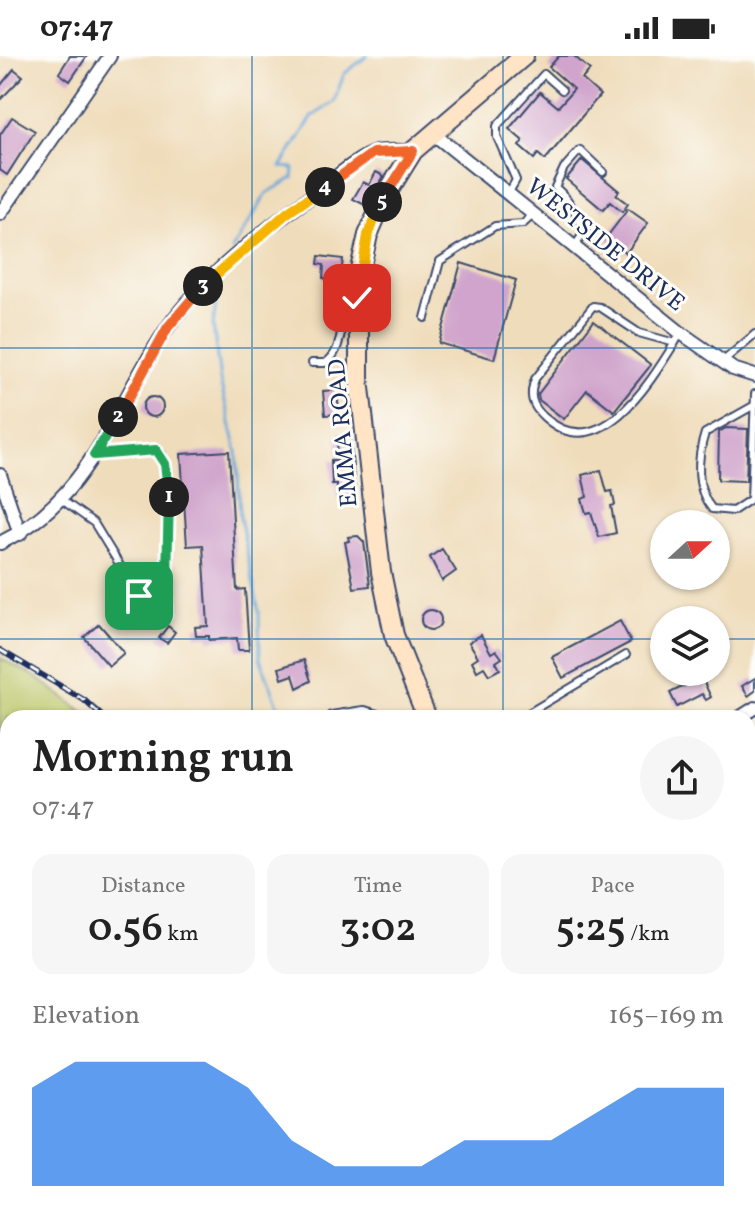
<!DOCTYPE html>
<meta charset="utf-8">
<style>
body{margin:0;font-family:Vollkorn,serif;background:#f6f6f6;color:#222;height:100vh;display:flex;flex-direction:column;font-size:30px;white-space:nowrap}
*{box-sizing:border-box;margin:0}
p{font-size:26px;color:#767676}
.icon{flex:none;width:44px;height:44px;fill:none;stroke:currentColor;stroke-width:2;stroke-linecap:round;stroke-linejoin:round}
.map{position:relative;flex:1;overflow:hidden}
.sheet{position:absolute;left:0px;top:654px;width:756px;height:512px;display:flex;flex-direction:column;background:#fff;border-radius:24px 24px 0 0;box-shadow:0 2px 6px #0004}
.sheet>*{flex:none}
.needle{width:52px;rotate:69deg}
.controls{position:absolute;left:650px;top:454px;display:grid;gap:16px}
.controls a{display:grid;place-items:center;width:80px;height:80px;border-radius:50%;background:#fff;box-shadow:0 2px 6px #0004;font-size:40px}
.pin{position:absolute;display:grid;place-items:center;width:68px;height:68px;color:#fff;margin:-34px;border-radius:16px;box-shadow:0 4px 12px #0006}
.km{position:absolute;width:40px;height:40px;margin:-20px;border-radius:50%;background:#222;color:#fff;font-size:22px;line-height:40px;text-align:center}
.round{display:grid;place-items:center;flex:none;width:84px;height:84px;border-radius:42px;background:#f6f6f6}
.summary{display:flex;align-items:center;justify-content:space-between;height:136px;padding:0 32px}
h1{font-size:44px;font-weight:600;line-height:60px}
.metrics{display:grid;grid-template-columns:repeat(3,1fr);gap:12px;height:136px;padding:8px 32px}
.metrics div{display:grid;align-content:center;border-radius:20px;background:#f6f6f6;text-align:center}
.metrics b{font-size:40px;font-weight:600}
.metrics small{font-size:22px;font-weight:400}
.metrics p{font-size:22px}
.chart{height:224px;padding:16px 32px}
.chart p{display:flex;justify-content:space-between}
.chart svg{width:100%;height:144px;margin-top:8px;fill:#1a73e8;opacity:.7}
.status{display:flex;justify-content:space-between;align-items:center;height:56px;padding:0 40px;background:#fff;direction:ltr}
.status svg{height:22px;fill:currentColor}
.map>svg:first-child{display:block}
.green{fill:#b9c566;stroke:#6a7a62;stroke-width:2}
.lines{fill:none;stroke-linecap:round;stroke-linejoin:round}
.stream{stroke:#67a7da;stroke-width:3}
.building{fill:#d0a4cc}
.lane-casing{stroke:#3b496c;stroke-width:10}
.street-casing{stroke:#3b496c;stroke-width:16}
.secondary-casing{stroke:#3b496c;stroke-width:22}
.lane{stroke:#fff;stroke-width:6}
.street{stroke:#fff;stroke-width:12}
.secondary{stroke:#ffe4c6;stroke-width:18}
.rail-casing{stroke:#1b2f5e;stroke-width:6}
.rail{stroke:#fdfcf7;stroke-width:3;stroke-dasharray:9;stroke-linecap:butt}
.split-1-casing{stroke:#fff;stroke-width:16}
.split-2-casing{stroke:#fff;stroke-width:16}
.split-3-casing{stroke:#fff;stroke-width:16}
.split-4-casing{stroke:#fff;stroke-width:16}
.split-5-casing{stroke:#fff;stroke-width:16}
.split-6-casing{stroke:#fff;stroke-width:16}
.split-1{stroke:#22a559;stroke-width:10}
.split-2{stroke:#22a559;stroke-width:10}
.split-3{stroke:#f0652b;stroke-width:10}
.split-4{stroke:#f5b400;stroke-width:10}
.split-5{stroke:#f0652b;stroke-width:10}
.split-6{stroke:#f5b400;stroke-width:10}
.grid{fill:none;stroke:#1f6fb2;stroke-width:2;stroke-opacity:0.55}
.labels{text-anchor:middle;stroke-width:6;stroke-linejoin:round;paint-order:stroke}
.street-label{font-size:24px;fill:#1b2f5e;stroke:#fdfcf7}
</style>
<div class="status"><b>07:47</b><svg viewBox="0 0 49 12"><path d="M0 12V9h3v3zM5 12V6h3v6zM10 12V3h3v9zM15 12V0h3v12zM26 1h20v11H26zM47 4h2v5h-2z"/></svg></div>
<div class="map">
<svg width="755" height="1166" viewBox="0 0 755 1166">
<rect width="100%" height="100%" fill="#fdfcf7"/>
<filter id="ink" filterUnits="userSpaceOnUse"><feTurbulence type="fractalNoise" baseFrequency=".0125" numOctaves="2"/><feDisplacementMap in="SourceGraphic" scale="16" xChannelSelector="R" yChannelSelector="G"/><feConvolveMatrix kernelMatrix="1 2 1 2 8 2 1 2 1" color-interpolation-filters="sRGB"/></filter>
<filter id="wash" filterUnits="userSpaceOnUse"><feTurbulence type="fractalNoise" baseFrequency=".006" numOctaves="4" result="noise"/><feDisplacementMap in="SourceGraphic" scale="32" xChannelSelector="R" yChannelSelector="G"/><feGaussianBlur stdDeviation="1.8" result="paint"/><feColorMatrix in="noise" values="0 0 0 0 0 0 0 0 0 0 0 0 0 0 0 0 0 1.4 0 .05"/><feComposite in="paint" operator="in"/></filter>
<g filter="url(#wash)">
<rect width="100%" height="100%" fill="#efdcba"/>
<path class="green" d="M0,602L36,621L92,662H8V956L0,959Z"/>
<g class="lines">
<g class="stream">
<path d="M232,194L267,137L293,122L294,112L281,111L313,60L334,46L344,18L367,0"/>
<path d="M219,225L213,269L220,325L237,396L240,461L259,556L260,602L283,662"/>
<path d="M748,909L755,902"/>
<path d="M556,1158L559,1166"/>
</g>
</g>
<g id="blocks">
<g class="building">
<path d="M70,0H87L70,25L59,17Z"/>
<path d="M559,0H574L590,14L582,23L600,39L545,104L538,98L534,103L519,90L523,85L509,73L540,36L558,51L574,33L549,11Z"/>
<path d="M14,13L23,20L0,44V30Z"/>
<path d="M12,61L35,75L7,119L0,114V79Z"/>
<path d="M582,104L619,135L616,139L628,148L622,156L610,146L603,154L566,123Z"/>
<path d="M376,116L384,120L370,143L365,149L353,143L363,126L369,129Z"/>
<path d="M628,153L648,167L626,197L606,182Z"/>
<path d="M319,200L343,203L340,226L323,222L324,209L318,208Z"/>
<path d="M461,207L516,224L494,303L439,287Z"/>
<path d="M594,265L651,309L614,355L587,334L564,363L539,344L538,338Z"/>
<path d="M337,334L339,358L325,359L323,335Z"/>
<circle cx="153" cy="351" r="10"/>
<path d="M726,372L748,373L746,425L718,424L719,376Z"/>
<path d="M350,380L356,443H337V428H332L331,404H338L337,381Z"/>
<path d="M229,395L237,534L245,533L249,594H238L237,582L209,584V580H196L195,571L208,570L203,489L187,490L181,398Z"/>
<path d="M601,414L607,436L612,435L615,449L611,450L616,477L599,481L591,456L586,457L582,443L587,441L582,419Z"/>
<path d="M358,480L364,486L370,530L354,532L345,486L349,485L348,481Z"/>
<path d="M442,493L456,515L442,525L430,501Z"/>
<circle cx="431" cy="564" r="10"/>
<path d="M620,565L631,586L563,622L552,601Z"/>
<path d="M99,568L124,597L109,610L84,581Z"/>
<path d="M168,570L175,576L167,587L159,582Z"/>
<path d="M481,579L491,597L496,594L502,602L496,606L500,613L489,619L484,611L477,615L472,605L478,601L469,586Z"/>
<path d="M304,604L311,625L297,632L293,619L282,623L279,612Z"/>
<path d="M689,616H699L711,641L706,644L702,638L677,651L670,637L694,625Z"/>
<path d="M755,622V635L748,640L742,630Z"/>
</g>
</g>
</g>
<g filter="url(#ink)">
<use href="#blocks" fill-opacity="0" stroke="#3b496c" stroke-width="2"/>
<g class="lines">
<defs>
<g id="lane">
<path d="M508,138L516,124L497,81V70L544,18L562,34"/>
<path d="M574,191L586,174C571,155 576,149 555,131L564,112L580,94L603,116"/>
<path d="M425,262L440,205L495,170L523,168L534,158"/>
<path d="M675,287L639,277L600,251L593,250L535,323C529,339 531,349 544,361C602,414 655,318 681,277"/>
<path d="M722,306L755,278"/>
<path d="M312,307H325C346,295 337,260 354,244"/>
<path d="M753,350L705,377C697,402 695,433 712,453L733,455L751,443L755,338"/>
<path d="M62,444L94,467L149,557L154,561L166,559L169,442L162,398C149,389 113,400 94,399"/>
<path d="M520,662L626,599"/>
<path d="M0,1048L8,1044"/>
</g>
<g id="street">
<path d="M435,79L681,277L733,313L755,320"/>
<path d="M0,158L110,0"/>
<path d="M0,419L20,478"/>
<path d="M0,487C92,442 114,350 168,271C201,224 260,177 306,144C322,133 359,100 376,96C388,94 401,95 413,95"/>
<path d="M332,662L364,657L380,662"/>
<path d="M739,662L755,652"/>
<path d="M748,743L755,739"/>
<path d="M748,1069L755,1066"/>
<path d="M0,1110L8,1108"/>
</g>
<g id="secondary">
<path d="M427,662L394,579L381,516L359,323V217L368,179L384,142L413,95L524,0"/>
<path d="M649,1158L651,1166"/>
</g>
</defs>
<use href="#lane" class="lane-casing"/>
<use href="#street" class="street-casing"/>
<use href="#secondary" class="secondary-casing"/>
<use href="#lane" class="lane"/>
<use href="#street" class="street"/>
<use href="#secondary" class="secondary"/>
<defs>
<g id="rail">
<path d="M0,594L84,644L104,662"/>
<path d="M526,1158L529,1166"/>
</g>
</defs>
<use href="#rail" class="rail-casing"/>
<use href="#rail" class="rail"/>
</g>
</g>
<g class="lines" filter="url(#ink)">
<defs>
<path id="split-1" d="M139,540L154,561L166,559L169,441"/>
<path id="split-2" d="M118,361L94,399L156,394L165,408L169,441"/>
<path id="split-3" d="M118,361L168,271L203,230"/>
<path id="split-4" d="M203,230L287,157L325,131"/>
<path id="split-5" d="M325,131L373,97L413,95L382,146"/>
<path id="split-6" d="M357,242L368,179L382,146"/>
</defs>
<use href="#split-1" class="split-1-casing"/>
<use href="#split-2" class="split-2-casing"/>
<use href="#split-3" class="split-3-casing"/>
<use href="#split-4" class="split-4-casing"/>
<use href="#split-5" class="split-5-casing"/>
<use href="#split-6" class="split-6-casing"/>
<use href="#split-1" class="split-1"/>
<use href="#split-2" class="split-2"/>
<use href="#split-3" class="split-3"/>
<use href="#split-4" class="split-4"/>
<use href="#split-5" class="split-5"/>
<use href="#split-6" class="split-6"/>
</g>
<path class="grid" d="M252,0V662M503,0V662M0,292H755M0,583H664M716,583H755M0,874H8M748,874H755M252,1158V1166M503,1158V1166"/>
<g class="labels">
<g class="street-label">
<text transform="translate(606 188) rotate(39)" y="8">WESTSIDE DRIVE</text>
<text transform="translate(342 377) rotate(-95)" y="8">EMMA ROAD</text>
</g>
</g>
</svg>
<div class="controls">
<a><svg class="needle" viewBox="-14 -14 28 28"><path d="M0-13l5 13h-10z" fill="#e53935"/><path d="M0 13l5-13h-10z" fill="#767676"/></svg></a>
<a><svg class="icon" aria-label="layers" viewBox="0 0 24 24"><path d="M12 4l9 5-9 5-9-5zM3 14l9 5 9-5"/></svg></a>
</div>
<div class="pin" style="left:139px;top:540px;background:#1e9e55"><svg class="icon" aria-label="arrive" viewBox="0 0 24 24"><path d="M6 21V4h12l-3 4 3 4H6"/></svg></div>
<div class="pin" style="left:357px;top:242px;background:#d93025"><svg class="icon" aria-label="check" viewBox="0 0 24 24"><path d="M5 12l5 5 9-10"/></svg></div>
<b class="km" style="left:169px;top:441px">1</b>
<b class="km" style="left:118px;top:361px">2</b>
<b class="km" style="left:203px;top:230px">3</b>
<b class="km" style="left:325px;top:131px">4</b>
<b class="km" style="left:382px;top:146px">5</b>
<section class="sheet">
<div class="summary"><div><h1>Morning run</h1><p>07:47</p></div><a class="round"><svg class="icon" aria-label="share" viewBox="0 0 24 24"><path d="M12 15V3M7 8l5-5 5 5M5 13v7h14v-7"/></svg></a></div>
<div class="metrics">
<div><p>Distance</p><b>0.56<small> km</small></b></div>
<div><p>Time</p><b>3:02</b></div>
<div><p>Pace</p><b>5:25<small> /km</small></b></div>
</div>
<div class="chart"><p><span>Elevation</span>165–169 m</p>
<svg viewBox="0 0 160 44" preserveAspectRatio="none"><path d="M0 44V14L10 6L20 6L30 6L40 6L50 14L60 30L70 38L80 38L90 38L100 30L110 30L120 30L130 22L140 14L150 14L160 14V44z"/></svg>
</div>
</section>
</div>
